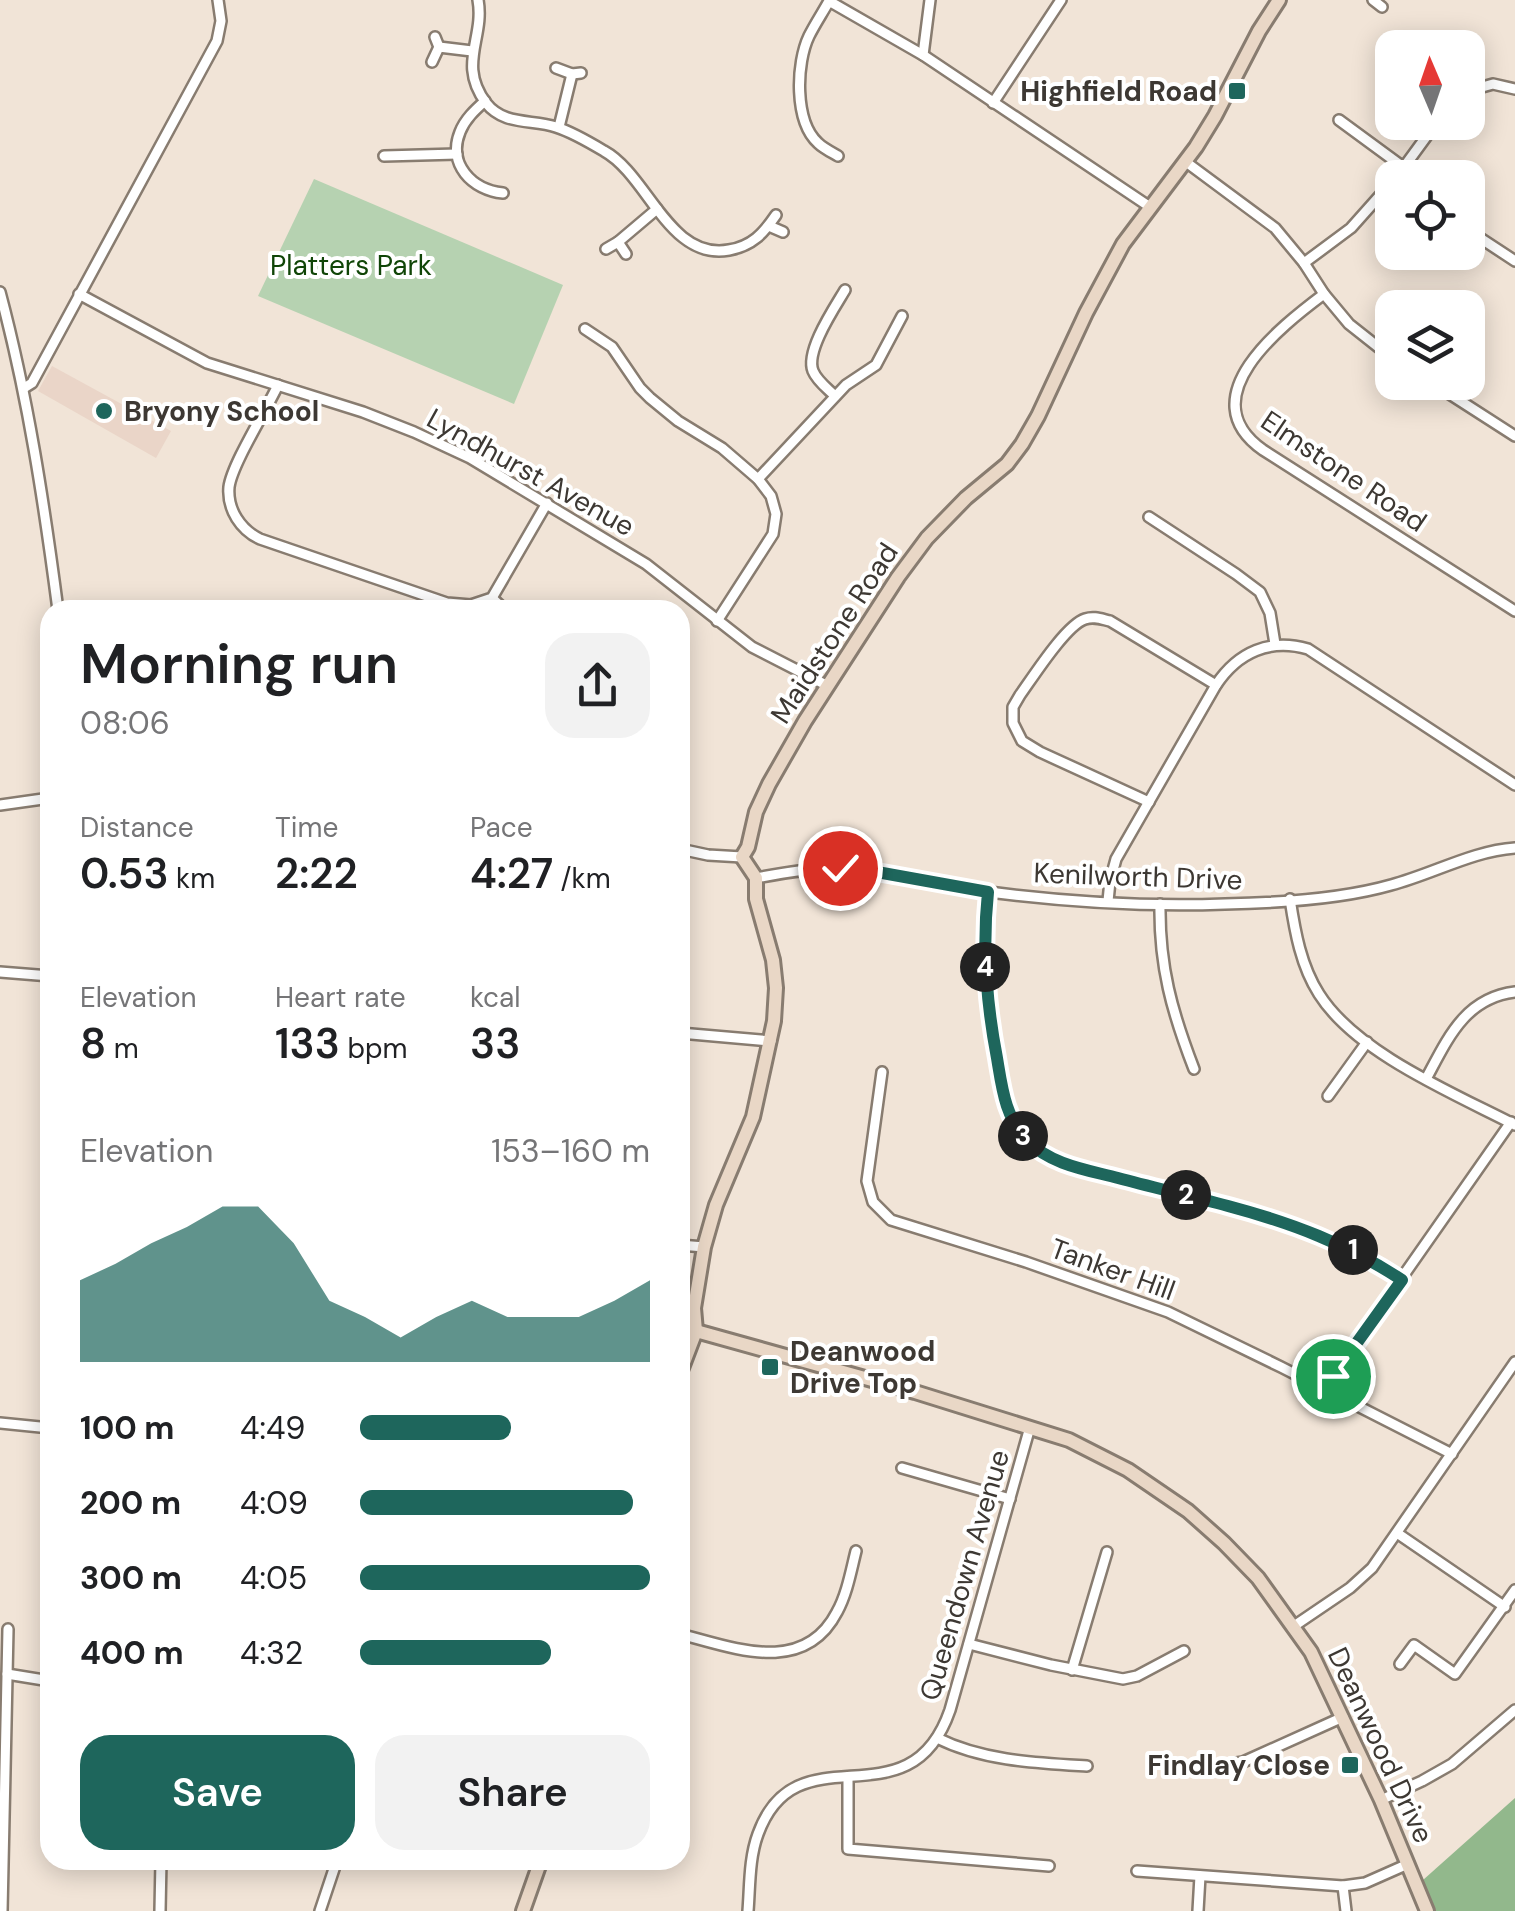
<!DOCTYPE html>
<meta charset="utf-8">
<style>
body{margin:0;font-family:"DM Sans",sans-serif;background:#f2f2f2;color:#202124;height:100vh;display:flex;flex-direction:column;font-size:38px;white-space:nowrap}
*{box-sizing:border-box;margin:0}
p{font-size:32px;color:#757577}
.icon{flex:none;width:55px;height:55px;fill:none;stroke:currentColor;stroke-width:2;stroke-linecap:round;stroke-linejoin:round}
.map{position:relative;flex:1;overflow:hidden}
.details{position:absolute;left:40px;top:600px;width:650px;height:1270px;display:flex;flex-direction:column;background:#fff;border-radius:30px;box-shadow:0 5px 25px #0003}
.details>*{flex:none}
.needle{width:65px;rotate:358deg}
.controls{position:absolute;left:1375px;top:30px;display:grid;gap:20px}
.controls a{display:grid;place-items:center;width:110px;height:110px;border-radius:20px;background:#fff;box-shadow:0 5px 25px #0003;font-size:50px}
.pin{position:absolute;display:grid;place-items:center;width:85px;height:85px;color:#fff;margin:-42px;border:5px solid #fff;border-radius:50%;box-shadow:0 2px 10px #0007}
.km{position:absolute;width:50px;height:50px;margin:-25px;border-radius:50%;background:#222;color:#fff;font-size:28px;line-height:50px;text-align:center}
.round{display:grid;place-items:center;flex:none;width:105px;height:105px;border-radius:30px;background:#f2f2f2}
.headline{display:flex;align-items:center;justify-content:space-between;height:170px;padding:0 40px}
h1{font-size:55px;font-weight:600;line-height:75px}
.figures{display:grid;grid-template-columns:repeat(3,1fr);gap:15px;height:170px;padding:10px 40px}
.figures div{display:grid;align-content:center}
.figures b{font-size:42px;font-weight:600}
.figures small{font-size:28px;font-weight:400}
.figures p{font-size:28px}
.chart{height:280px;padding:20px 40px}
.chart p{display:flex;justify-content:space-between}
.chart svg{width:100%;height:180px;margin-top:10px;fill:#1e665c;opacity:.7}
.action{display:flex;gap:20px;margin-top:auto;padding:20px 40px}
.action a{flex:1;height:115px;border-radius:30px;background:#1e665c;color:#fff;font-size:40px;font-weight:600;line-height:115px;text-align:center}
.action a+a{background:#f2f2f2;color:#202124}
ul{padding:0 40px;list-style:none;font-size:32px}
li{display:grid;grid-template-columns:160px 120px 1fr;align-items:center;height:75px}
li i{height:25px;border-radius:12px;background:#1e665c}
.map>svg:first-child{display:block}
.education{fill:#ead5c8}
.green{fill:#b6d2b1}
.forest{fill:#92b88c}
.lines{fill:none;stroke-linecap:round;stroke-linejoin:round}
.street-casing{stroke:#887c70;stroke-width:14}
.secondary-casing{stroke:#887c70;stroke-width:18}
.street{stroke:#fff;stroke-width:9}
.secondary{stroke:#e9d7c6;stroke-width:12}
.route-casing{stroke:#fff;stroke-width:20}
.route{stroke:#1e665c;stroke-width:12}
.poi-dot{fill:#1e665c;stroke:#fff;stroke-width:4}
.labels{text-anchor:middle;stroke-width:8;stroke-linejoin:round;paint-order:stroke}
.poi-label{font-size:28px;font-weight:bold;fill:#3d3833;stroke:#fff;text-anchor:end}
.park-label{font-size:28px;fill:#104507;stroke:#fff}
.street-label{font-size:28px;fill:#3d3833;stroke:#fff}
</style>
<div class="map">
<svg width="1515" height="1911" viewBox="0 0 1515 1911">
<rect width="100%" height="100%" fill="#f1e4d7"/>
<path class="education" d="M52,366L171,431L156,458L38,391Z"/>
<path class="green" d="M314,179L563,285L514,404L258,296Z"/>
<path class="forest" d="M1515,1798V1911H1436L1423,1880Z"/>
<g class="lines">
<defs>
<g id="street">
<path d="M478,0C485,38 457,64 486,103C504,126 532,119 556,127C572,132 589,142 604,151C648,175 669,261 729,250C752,246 763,234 776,215"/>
<path d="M1373,0L1382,7"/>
<path d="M439,47L472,51"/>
<path d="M923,55L930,0"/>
<path d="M432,62L439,47L435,37"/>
<path d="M556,68L572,74L581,73"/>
<path d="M1468,91L1493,84L1515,89"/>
<path d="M485,101C475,110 465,119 460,132C447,164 472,190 503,193"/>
<path d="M993,103L1061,0"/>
<path d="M1339,120L1403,167"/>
<path d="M559,127L572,74"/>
<path d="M384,156L457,154"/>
<path d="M838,156C831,152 823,148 818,143C794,121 796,63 809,36C815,24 823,12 829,1L923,55L1150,207"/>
<path d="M1186,162L1275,228L1304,263L1324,294L1349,324L1392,358"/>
<path d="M1396,178L1437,122"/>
<path d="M769,226L783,232"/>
<path d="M1468,230L1515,261"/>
<path d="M618,242L657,209"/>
<path d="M606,249L618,242L626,254"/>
<path d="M1304,263L1351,228L1392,182"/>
<path d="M0,292C28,397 44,503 58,610"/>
<path d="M79,294L207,363L363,412L414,432L470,458L646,564L752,647L828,686"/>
<path d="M1324,294C1280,327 1189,398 1263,450L1515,611"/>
<path d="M585,329L612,347L640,388L650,398L678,421L722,448L758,479L771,496L776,514L773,534L717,621"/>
<path d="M1431,382L1515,436"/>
<path d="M278,385C267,409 232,464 229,487C227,510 241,530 260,539L447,603L471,605L492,598L547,503"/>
<path d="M24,388L32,383L217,41L221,21L218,0"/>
<path d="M835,396C828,389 817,381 813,371C805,351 835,307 845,290"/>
<path d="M758,479L846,385L876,365L902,316"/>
<path d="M1149,517L1236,574L1260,592L1270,613L1275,644"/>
<path d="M492,598L505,610"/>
<path d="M1149,802L1040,752L1022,741L1013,723V707L1020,695C1033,677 1066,625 1085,619C1094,616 1101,619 1110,621L1216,685"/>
<path d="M0,805L50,798"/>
<path d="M680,849L708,855L742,857"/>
<path d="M756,878C783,873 811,868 839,868C890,870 939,885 989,892C1067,902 1147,907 1225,904C1277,903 1342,899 1391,885C1433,874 1472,851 1515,848"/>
<path d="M988,892C982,949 987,1001 997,1058C1002,1088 1005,1118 1028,1141C1053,1166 1093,1172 1125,1180C1167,1191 1209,1200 1250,1212C1305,1228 1354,1249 1402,1280"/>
<path d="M1290,899C1295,932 1301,966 1319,994C1356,1053 1455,1094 1515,1125"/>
<path d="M1108,901L1110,881L1116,859L1216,685C1238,652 1270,638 1308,649L1515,785"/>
<path d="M1160,904C1159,966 1172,1012 1194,1069"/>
<path d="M0,972L50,976"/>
<path d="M680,1033L771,1041"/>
<path d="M882,1072L867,1181L873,1202L891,1220L1026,1262L1168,1312L1281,1367L1452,1454"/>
<path d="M1426,1079C1448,1038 1465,998 1515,992"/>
<path d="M1328,1096L1367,1042"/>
<path d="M680,1245L704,1247"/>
<path d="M1324,1389L1511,1122"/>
<path d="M0,1423L50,1428"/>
<path d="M902,1468L1010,1499"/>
<path d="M1397,1533L1505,1607"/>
<path d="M1294,1626L1350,1588L1372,1568L1515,1362"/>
<path d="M680,1634C734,1648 804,1676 837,1612C847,1594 851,1571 856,1551"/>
<path d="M969,1644L1051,1665L1123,1679L1137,1676L1184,1651"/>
<path d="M1400,1664L1414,1645L1455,1674L1515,1590"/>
<path d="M1072,1670L1107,1552"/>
<path d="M7,1674L50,1681"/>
<path d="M937,1738C983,1761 1037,1763 1087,1766"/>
<path d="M1168,1768L1217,1766L1243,1762L1343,1717"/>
<path d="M848,1777V1849L1049,1866"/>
<path d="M1381,1800L1422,1781L1452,1764L1515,1710"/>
<path d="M1137,1871L1343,1886L1365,1883L1408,1864"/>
<path d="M1343,1886L1346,1911"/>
<path d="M2,1911L8,1629"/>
<path d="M160,1911L161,1860"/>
<path d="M320,1911L337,1860"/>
<path d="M748,1911C750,1886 749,1858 758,1834C797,1726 909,1829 950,1710L1030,1427"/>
<path d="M1198,1911L1200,1876"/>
</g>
<g id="secondary">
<path d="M696,1331L915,1392L1069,1440L1128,1470L1188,1511L1224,1543L1258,1578L1311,1652L1381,1800L1427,1911"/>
<path d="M680,1373L696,1331L694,1308L704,1247L716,1205L753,1117L774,1021L776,988L773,960L756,899V878L742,857L748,847L756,812L769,784L805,721L898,577L927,538L966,498L1007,464L1022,444L1038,416L1086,313L1123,244L1196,147L1215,116L1259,31L1279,0"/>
<path d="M523,1911L541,1860"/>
</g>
</defs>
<use href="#street" class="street-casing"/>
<use href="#secondary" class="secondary-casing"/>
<use href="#street" class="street"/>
<use href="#secondary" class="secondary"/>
</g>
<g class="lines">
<defs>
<path id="route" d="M840,868L877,872L988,892C982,949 986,1001 997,1058C1002,1088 1005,1118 1028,1141C1051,1165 1088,1170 1118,1178C1155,1188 1192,1196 1228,1206C1292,1223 1347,1244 1402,1280L1333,1376"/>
</defs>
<use href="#route" class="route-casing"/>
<use href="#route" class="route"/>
</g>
<g class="poi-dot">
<rect x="1227" y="81" width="20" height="20" rx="5"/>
<circle cx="104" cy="411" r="10"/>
<rect x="760" y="1357" width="20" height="20" rx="5"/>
<rect x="1340" y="1755" width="20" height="20" rx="5"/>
</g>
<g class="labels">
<g class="poi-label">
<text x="1217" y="101">Highfield Road</text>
<text x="124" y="421" text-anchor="start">Bryony School</text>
<text x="790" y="1361" text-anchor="start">Deanwood<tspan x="790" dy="32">Drive Top</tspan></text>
<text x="1330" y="1775">Findlay Close</text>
</g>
<g class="park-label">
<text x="351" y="275">Platters Park</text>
</g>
<g class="street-label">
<text transform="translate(1344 471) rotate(34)" y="10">Elmstone Road</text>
<text transform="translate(531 472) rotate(29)" y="10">Lyndhurst Avenue</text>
<text transform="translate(834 633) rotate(-57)" y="10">Maidstone Road</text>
<text transform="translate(1138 876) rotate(2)" y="10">Kenilworth Drive</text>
<text transform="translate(1113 1269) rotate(20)" y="10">Tanker Hill</text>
<text transform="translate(964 1575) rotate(-74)" y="10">Queendown Avenue</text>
<text transform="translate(1381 1745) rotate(65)" y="10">Deanwood Drive</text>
</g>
</g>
</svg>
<div class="controls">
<a><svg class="needle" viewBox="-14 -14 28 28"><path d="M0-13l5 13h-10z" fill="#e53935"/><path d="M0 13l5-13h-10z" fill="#757577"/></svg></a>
<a><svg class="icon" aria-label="locate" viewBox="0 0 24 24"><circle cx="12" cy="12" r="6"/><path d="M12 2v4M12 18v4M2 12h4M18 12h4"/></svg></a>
<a><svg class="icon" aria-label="layers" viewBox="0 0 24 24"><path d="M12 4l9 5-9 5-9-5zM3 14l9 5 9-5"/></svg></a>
</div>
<div class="pin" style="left:1333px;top:1376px;background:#1e9e55"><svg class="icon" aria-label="arrive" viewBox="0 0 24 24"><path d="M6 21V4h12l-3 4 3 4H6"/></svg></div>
<div class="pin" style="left:840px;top:868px;background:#d93025"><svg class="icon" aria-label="check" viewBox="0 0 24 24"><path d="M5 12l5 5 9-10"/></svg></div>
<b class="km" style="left:1353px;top:1250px">1</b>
<b class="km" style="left:1186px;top:1195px">2</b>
<b class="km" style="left:1023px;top:1136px">3</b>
<b class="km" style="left:985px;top:967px">4</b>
<section class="details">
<div class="headline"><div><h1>Morning run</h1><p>08:06</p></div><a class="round"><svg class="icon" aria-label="share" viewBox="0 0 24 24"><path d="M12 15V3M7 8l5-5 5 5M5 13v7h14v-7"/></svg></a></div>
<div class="figures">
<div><p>Distance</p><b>0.53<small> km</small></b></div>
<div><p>Time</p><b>2:22</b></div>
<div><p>Pace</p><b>4:27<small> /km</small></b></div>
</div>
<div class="figures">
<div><p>Elevation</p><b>8<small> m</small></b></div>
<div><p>Heart rate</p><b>133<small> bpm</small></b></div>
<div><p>kcal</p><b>33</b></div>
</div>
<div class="chart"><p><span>Elevation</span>153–160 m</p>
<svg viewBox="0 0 160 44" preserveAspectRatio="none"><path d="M0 44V24L10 20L20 15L30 11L40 6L50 6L60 15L70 29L80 33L90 38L100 33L110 29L120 33L130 33L140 33L150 29L160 24V44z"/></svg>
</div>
<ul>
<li><b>100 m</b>4:49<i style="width:52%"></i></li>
<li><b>200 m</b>4:09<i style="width:94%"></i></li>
<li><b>300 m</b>4:05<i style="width:100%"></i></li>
<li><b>400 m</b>4:32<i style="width:66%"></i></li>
</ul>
<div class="action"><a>Save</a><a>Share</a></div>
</section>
</div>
